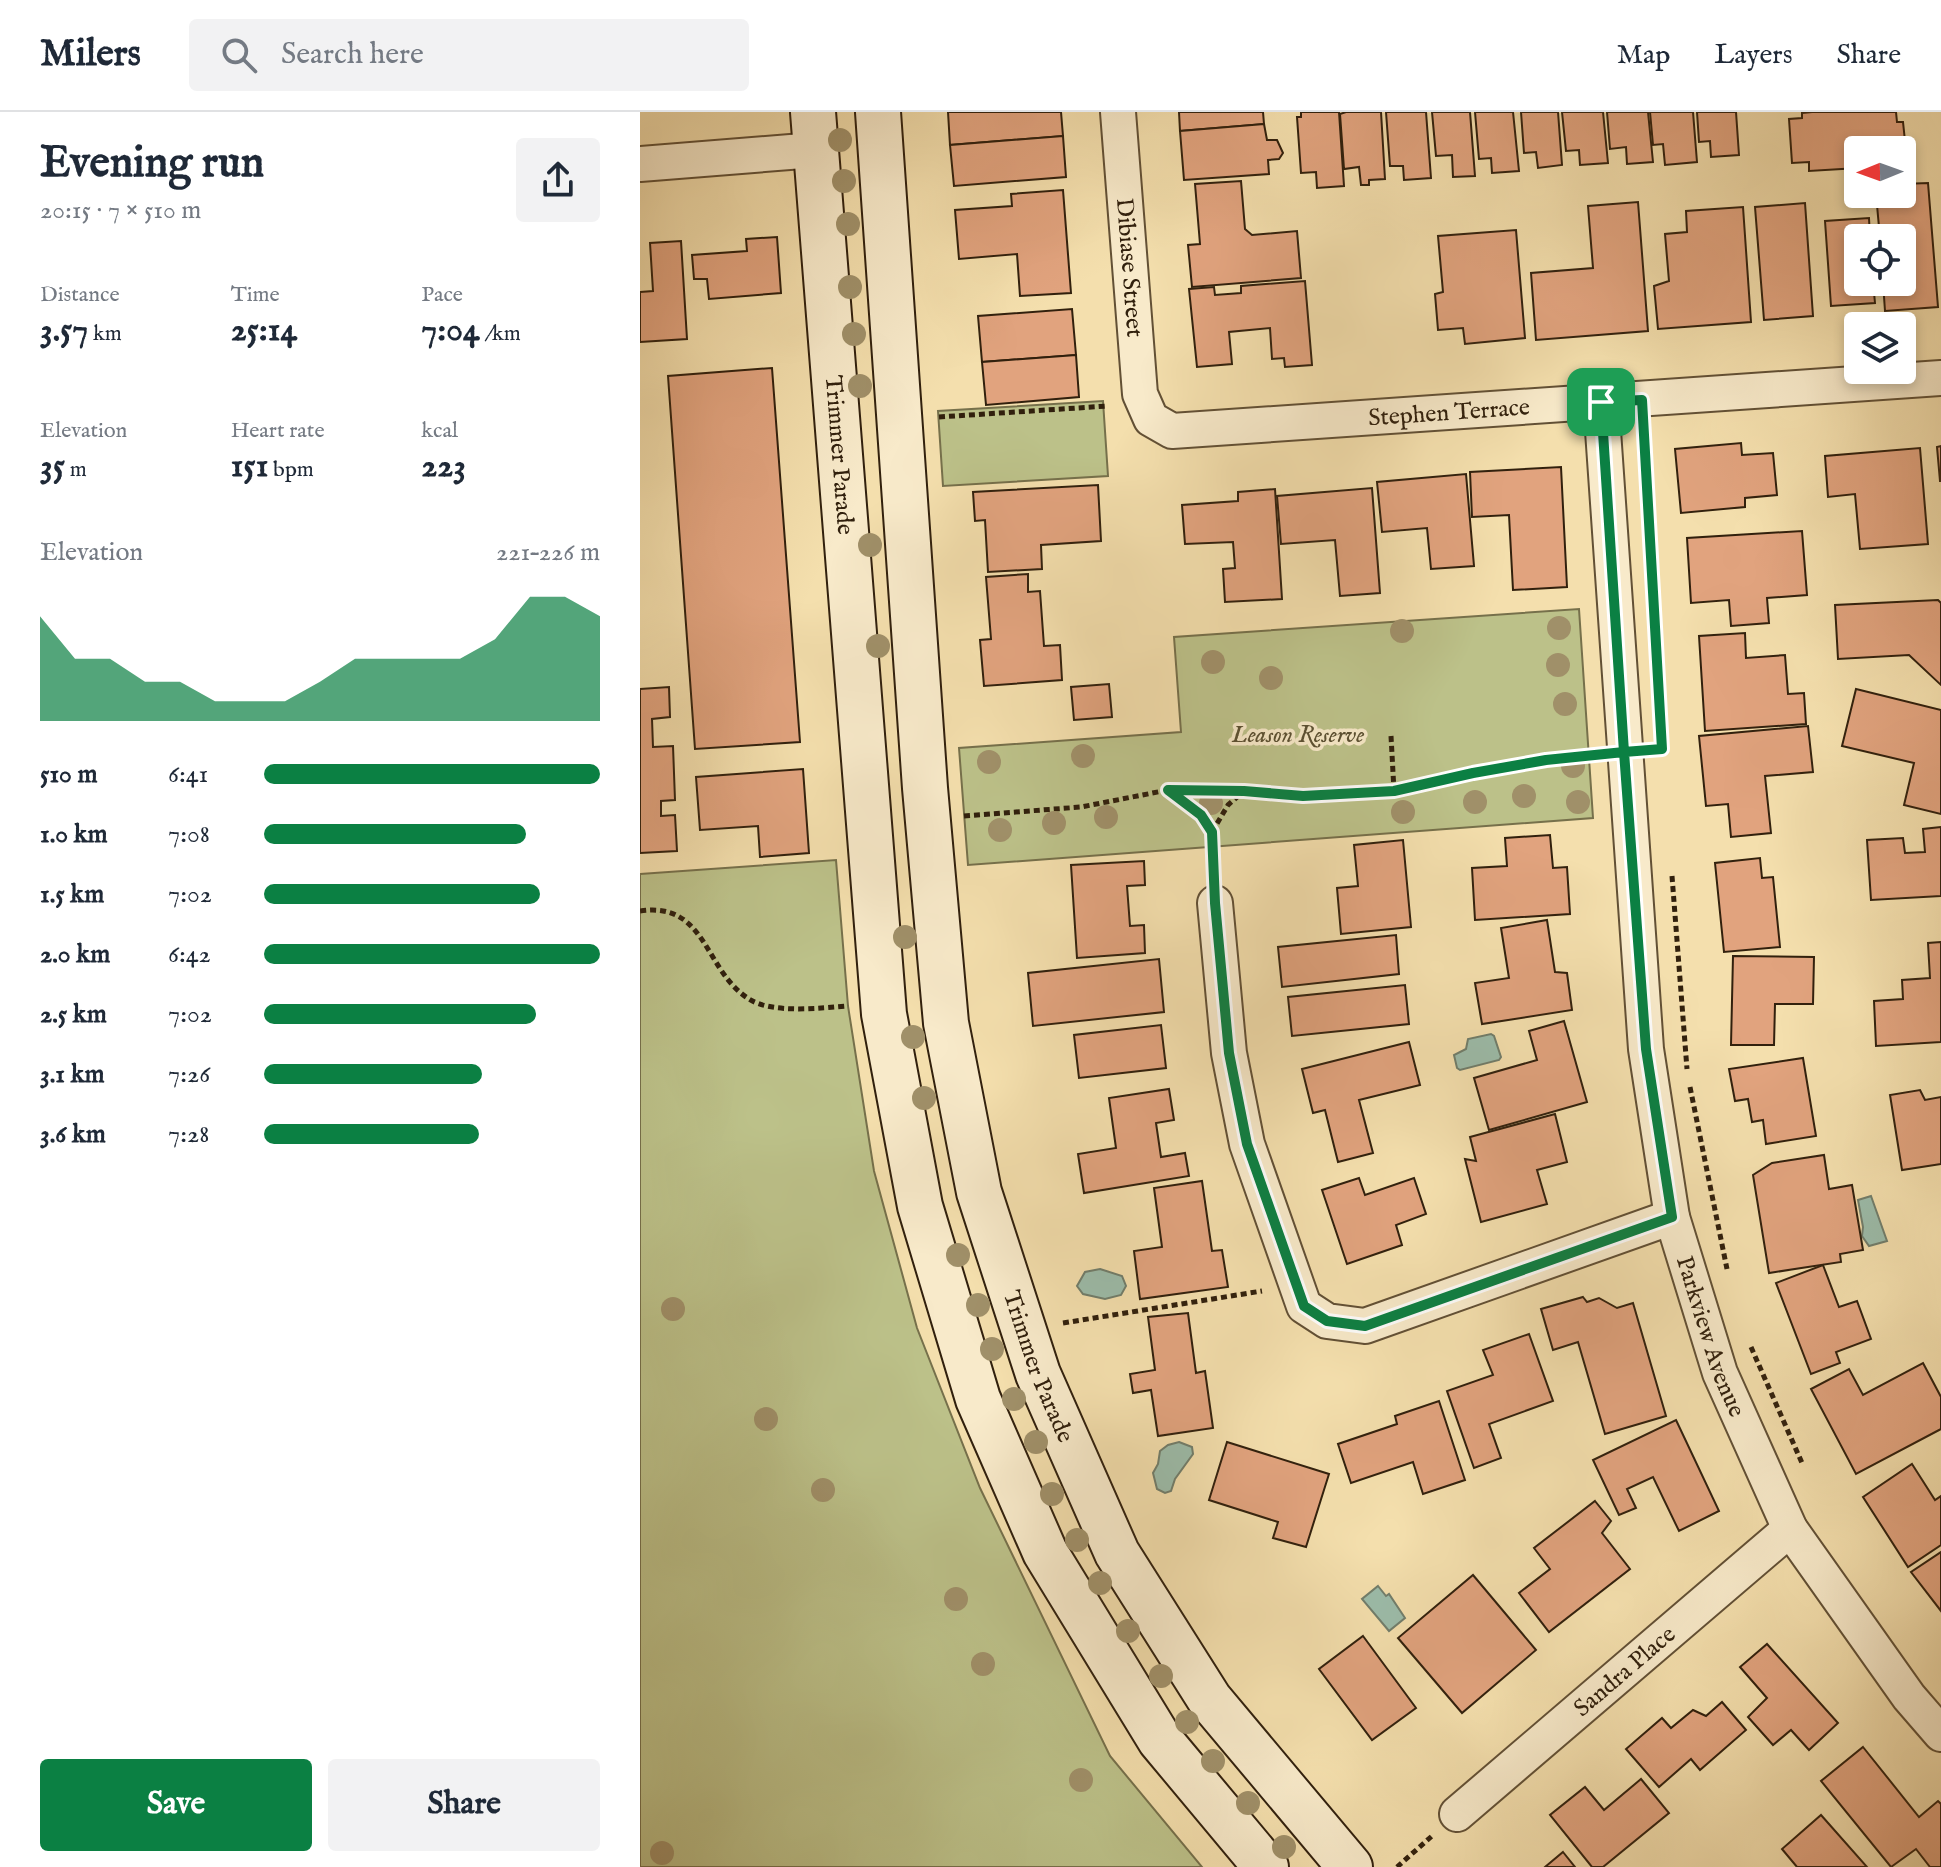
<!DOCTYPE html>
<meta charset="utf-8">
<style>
body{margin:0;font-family:"IM FELL English",serif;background:#f2f2f3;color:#1f2937;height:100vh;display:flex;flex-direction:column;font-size:30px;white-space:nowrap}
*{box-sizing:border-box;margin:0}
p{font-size:26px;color:#747a83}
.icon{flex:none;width:44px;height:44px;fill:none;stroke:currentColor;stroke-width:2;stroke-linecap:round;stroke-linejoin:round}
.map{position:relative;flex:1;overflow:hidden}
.drawer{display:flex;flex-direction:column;background:#fff;width:640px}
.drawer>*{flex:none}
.needle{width:52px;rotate:269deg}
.tools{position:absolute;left:1204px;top:24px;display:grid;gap:16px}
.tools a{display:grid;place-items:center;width:72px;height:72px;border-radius:8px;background:#fff;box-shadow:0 4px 12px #0003;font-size:40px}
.pin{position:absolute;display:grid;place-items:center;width:68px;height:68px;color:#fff;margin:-34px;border-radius:16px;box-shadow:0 4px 12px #0006}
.round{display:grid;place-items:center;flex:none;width:84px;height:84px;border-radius:8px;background:#f2f2f3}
.headline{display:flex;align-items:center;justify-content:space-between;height:136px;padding:0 40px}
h1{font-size:44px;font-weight:700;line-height:60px}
.stats{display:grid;grid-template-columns:repeat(3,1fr);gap:12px;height:136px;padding:8px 40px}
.stats div{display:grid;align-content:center}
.stats b{font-size:34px;font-weight:700}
.stats small{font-size:22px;font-weight:400}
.stats p{font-size:22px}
.chart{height:224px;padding:16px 40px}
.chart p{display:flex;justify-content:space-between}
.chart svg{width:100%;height:144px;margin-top:8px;fill:#0b8043;opacity:.7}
.action{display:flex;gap:16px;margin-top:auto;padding:16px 40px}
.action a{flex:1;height:92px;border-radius:8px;background:#0b8043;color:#fff;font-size:32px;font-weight:700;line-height:92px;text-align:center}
.action a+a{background:#f2f2f3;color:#1f2937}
ul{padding:0 40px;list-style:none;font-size:26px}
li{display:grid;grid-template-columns:128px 96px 1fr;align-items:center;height:60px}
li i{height:20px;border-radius:10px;background:#0b8043}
header{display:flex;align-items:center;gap:48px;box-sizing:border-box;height:112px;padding:0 40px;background:#fff;border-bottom:2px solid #e0e1e3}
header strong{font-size:38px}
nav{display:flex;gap:44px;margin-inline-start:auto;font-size:28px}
.search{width:560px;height:72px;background:#f2f2f3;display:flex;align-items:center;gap:20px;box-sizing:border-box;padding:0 28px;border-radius:8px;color:#747a83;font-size:30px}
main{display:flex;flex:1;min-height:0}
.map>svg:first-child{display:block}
.green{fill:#bcc189;stroke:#76704b;stroke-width:2}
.water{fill:#9cbdab;stroke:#717e6c;stroke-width:2}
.building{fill:#e1a37e;stroke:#31200d;stroke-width:2}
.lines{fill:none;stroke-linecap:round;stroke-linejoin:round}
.street-casing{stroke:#625035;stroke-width:38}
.secondary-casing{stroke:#31200d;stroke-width:48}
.path{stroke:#31200d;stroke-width:5;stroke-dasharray:6 4;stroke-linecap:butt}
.street{stroke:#f8eaca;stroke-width:34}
.secondary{stroke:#f8eaca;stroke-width:44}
.tree{fill:#a09069}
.route-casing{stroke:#fff;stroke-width:16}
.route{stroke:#0b8043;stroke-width:10}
.labels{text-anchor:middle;stroke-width:7;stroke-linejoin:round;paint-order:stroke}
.street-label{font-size:24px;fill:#31200d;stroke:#f8eaca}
.park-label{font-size:24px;font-style:italic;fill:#5b5032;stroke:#f8eaca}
</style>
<header>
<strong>Milers</strong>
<div class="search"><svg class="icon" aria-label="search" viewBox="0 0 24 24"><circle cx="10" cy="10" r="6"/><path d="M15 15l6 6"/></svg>Search here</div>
<nav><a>Map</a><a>Layers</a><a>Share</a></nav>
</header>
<main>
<section class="drawer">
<div class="headline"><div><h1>Evening run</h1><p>20:15 · 7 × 510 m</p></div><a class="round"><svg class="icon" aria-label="share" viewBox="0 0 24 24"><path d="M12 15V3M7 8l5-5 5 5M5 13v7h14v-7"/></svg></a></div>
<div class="stats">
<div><p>Distance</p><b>3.57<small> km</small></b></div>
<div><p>Time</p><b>25:14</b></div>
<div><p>Pace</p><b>7:04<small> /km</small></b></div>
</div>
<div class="stats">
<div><p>Elevation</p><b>35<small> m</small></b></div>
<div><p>Heart rate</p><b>151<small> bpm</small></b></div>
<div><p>kcal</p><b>223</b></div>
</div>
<div class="chart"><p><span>Elevation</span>221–226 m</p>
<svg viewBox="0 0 160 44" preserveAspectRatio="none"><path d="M0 44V12L10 25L20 25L30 32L40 32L50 38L60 38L70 38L80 32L90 25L100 25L110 25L120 25L130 19L140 6L150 6L160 12V44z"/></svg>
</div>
<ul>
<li><b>510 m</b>6:41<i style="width:100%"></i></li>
<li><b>1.0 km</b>7:08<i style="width:78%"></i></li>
<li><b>1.5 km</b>7:02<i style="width:82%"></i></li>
<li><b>2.0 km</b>6:42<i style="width:100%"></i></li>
<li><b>2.5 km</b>7:02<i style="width:81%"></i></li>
<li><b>3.1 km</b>7:26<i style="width:65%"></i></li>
<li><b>3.6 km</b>7:28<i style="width:64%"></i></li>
</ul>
<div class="action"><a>Save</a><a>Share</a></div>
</section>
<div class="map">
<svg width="1301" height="1755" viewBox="0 0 1301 1755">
<rect width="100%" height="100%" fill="#f4dfad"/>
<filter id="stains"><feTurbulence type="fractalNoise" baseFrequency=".0025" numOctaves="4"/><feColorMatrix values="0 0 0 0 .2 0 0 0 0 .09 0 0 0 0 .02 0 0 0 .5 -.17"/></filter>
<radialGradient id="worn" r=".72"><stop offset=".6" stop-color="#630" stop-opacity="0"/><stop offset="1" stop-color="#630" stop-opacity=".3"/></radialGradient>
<g class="green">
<path d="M463,289L468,364L303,374L298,299Z"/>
<path d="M939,497L953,706L328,753L319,636L541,620L534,525Z"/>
<path d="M196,748L208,894L234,1059L277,1216L340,1376L470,1644L562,1755H0V762Z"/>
</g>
<g class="water">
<path d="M851,922L854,924L861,945L859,948L820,958L817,956L814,943L826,937L828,927Z"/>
<path d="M1231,1084L1247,1129L1229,1134L1222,1124L1223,1115L1218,1088Z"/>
<path d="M460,1157L482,1164L486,1174L481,1183L465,1187L443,1182L437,1174L445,1160Z"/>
<path d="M539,1330L552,1335L553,1342L535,1367L531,1379L525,1381L517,1377L513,1361L518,1352L520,1339L528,1333Z"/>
<path d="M738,1474L746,1484L749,1482L765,1506L749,1519L722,1487Z"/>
</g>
<g class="building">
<path d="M308,0H421L423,24L310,33Z"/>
<path d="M539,0H623L624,12L540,19Z"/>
<path d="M661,0H699L704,74L677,76L676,60L661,61L657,5H661Z"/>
<path d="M706,0H741L745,67L729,68V73H721L719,55L704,57L700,2Z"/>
<path d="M746,0H786L791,66L764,68L763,54H750Z"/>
<path d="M792,0H830L835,64L813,65L812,43L796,44Z"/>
<path d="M835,0H873L879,59L852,61L851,46L839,47Z"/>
<path d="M881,0H918L922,53L898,56L896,40L884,41Z"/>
<path d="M922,0H963L968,51L940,53L939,38L926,39Z"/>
<path d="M967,0H1008L1013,50L987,52L986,35L970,37Z"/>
<path d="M1010,0H1053L1057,50L1025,53L1023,32L1013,33Z"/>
<path d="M1057,0H1096L1099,43L1071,45L1070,29L1059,30Z"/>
<path d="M1256,0L1257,10H1263L1265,29H1254L1255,38H1218V56L1169,59V50L1152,51L1149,7L1162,6V1L1172,0Z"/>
<path d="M624,12L627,28H637L643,41L639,47L628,48L629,62L544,68L540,19Z"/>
<path d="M423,24L426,65L314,74L310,33Z"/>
<path d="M601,69L605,117L612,123L657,119L661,166L552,175L548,133L560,132L555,72Z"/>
<path d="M1288,71L1298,195L1245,199L1243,170H1262V126H1240L1236,82H1262V72Z"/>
<path d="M423,78L431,181L380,184L377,142L319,147L315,98L372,94L371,82Z"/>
<path d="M998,90L1008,219L896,228L891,161L953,156L948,94Z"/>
<path d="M1165,91L1173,204L1124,208L1115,95Z"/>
<path d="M1103,95L1111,210L1018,217L1014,174L1029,169L1025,122L1047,120L1046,99Z"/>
<path d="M1229,106L1230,126H1218V170H1233L1235,191L1191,194L1185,109Z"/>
<path d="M876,118L885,226L825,232L823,216L798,218L795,182L803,180L798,124Z"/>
<path d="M137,125L141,181L69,187L67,167H54L52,143L107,139L106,127Z"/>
<path d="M41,129L47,227L0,230V180L13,179L10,131Z"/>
<path d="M665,169L672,253L645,255L644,246L632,247L630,216L589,220L592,252L557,255L549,177L574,175L575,183L601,181V174Z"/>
<path d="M432,197L436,243L342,250L338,204Z"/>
<path d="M436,243L439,285L346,293L342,250Z"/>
<path d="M132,256L160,630L55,637L28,264Z"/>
<path d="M1101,331L1102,343L1133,341L1137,383L1105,386V395L1041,401L1035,337Z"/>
<path d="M1301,334V369H1300L1297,335Z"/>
<path d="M1280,336L1288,432L1220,437L1215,382L1188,385L1185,344Z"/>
<path d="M921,355L927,475L873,478L869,403L832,405L830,360Z"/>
<path d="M826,362L834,454L791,457L787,416L742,420L737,370Z"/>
<path d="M458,373L461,429L401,433L402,457L348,460L345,408L335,409L333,380Z"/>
<path d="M732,376L740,481L700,484L695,428L641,432L637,384Z"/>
<path d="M635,377L642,487L585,490L583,457L595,456L593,430L545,432L542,393L598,389V380Z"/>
<path d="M1162,419L1167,483L1127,486L1129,511L1091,514L1089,488L1051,491L1047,426Z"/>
<path d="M388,462V480L400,479L404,534L420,533L422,568L344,574L340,528L351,527L346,465Z"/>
<path d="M1298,488L1301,491V573L1269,543L1198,547L1195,493Z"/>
<path d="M1105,521L1106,546L1145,543L1148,582L1164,581L1166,612L1065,619L1059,524Z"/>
<path d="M469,572L472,605L434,608L431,575Z"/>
<path d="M29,575L30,605L12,607L13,635L33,634L35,688L21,689V704L35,703L37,739L0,741V577Z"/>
<path d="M1216,577L1301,598V702L1264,693L1274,651L1202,634Z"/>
<path d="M1168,614L1173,660L1125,664L1131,721L1091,725L1088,692L1066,694L1059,624Z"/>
<path d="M163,657L169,741L120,745L118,714L60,718L56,665Z"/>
<path d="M1301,715V784L1231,788L1227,728L1263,726L1265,741L1285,740L1283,717Z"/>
<path d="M910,723L913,756L927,755L930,802L835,808L832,756L867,754L865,726Z"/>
<path d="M763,728L771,815L701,822L697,776L718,774L714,733Z"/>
<path d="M1120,746L1122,766L1133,765L1140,835L1084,840L1075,751Z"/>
<path d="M504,749L505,773L487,774L490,814L504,813L505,841L437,846L431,753Z"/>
<path d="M907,808L915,860L927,861L932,898L842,912L835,871L869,866L861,816Z"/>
<path d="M756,823L759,862L642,875L638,835Z"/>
<path d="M1301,830V930L1236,934L1234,889L1263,887L1262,868L1290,866L1288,831Z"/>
<path d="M1093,844L1174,845L1173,892H1135L1134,933H1091Z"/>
<path d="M519,847L524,900L393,914L388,861Z"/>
<path d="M765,873L769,912L652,924L648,885Z"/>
<path d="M924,909L947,990L849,1018L834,966L897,948L889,919Z"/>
<path d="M521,913L526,956L439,966L434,923Z"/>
<path d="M769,930L780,973L719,988L733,1041L698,1050L685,998L673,1001L662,957Z"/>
<path d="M1163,946L1176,1024L1126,1032L1123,1008L1112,1010L1108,987L1095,989L1089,957Z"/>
<path d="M529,977L534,1008L516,1011L521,1045L545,1041L549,1064L444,1081L438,1042L476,1036L469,986Z"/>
<path d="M1280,978L1285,988L1301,985V1052L1262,1058L1250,983Z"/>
<path d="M915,1002L927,1050L897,1058L907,1092L841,1110L825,1047L836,1049L830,1025Z"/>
<path d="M1184,1043L1189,1077L1212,1073L1223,1138L1200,1142L1201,1150L1129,1161L1113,1063L1132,1051Z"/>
<path d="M719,1066L725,1083L774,1066L786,1102L756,1113L762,1133L707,1152L682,1078Z"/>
<path d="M562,1069L572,1139L582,1138L588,1175L500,1187L494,1139L522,1135L514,1076Z"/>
<path d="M1183,1153L1199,1195L1217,1189L1231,1227L1196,1240L1200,1251L1171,1262L1136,1171Z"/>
<path d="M943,1185L947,1190L959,1186L977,1196L993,1191L1026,1304L965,1322L938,1230L913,1238L901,1197Z"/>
<path d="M548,1201L556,1261L565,1259L573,1316L518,1324L511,1278L493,1281L490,1262L515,1258L508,1205Z"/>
<path d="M889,1222L913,1289L849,1312L861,1346L834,1356L807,1279L853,1263L843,1238Z"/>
<path d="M1283,1251L1301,1285V1317L1216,1362L1171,1277L1209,1257L1223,1283Z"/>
<path d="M799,1289L825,1368L783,1382L773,1350L711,1371L698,1332L757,1312L755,1304Z"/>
<path d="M1036,1308L1079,1399L1039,1419L1013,1365L987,1377L996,1396L979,1403L953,1348Z"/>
<path d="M587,1330L689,1362L666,1435L633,1426L638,1410L569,1388Z"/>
<path d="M1272,1352L1295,1388L1301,1384V1433L1268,1455L1223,1385Z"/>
<path d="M955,1389L971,1409L962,1421L990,1457L909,1520L879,1481L910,1457L894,1436Z"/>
<path d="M1301,1440V1499L1271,1460Z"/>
<path d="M833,1463L896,1538L822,1601L758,1526Z"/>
<path d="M723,1524L776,1596L732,1628L679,1557Z"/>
<path d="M1127,1532L1198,1611L1169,1638L1151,1618L1133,1633L1108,1605L1127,1586L1100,1555Z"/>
<path d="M1082,1590L1106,1618L1060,1658L1051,1647L1019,1675L986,1637L1022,1606L1031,1616L1053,1598L1066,1604Z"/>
<path d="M1223,1635L1279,1705L1298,1689L1301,1692V1755H1290L1276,1737L1251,1755L1181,1669Z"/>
<path d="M1001,1667L1029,1701L963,1755H952L910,1703L945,1675L964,1698Z"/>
<path d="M1181,1703L1227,1755H1157L1142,1737Z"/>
<path d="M923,1740L935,1755H905Z"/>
</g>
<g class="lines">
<defs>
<g id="street">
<path id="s1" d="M478,0L500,282L511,307L532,319L1301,266"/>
<path d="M0,52L175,38"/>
<path id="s2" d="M961,290L1006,937L1032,1105L1080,1261L1150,1417L1269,1585L1301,1622"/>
<path d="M575,791L589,941L607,1032L664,1194L687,1209L725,1214L1032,1105"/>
<path id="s3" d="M817,1702L1150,1417"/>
</g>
<g id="secondary">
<path id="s4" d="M173,0L244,902L280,1094L338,1287L405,1440L520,1628L626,1755"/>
<path id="s5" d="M238,0L285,676L306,911L339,1080L398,1262L477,1441L570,1588L710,1755"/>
</g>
</defs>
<use href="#street" class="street-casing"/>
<use href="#secondary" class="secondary-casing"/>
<g class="path">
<path d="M299,305L468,294"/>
<path d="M1004,321L1017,554"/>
<path d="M751,624L754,679"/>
<path d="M529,679C569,706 572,709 574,757"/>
<path d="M324,704L441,695L528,678L604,679L663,684L754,679L833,661L952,643"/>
<path d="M572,720L588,693L603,680"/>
<path d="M1032,764L1047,957"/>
<path d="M0,799C67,789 64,859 109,887C132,902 181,896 207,894"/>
<path d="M1050,975L1087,1157"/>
<path d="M423,1211L622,1179"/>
<path d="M1111,1235L1162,1351"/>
<path d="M757,1755L792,1724"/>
</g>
<use href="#street" class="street"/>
<use href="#secondary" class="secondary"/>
</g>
<g class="tree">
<circle cx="200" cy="28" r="12"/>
<circle cx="204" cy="69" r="12"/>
<circle cx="208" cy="112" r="12"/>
<circle cx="210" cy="175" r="12"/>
<circle cx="214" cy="222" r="12"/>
<circle cx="220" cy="274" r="12"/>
<circle cx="230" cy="433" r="12"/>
<circle cx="919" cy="516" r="12"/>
<circle cx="762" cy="519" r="12"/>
<circle cx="238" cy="534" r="12"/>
<circle cx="573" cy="550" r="12"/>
<circle cx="918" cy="553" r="12"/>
<circle cx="631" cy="566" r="12"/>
<circle cx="925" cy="592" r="12"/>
<circle cx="443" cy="644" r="12"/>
<circle cx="349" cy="650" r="12"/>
<circle cx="933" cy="654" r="12"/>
<circle cx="884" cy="684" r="12"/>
<circle cx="835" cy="690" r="12"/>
<circle cx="938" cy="690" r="12"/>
<circle cx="571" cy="691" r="12"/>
<circle cx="763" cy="700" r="12"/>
<circle cx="466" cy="705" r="12"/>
<circle cx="414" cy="711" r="12"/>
<circle cx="360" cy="718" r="12"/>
<circle cx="265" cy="825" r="12"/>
<circle cx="273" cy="925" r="12"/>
<circle cx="284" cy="986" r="12"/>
<circle cx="318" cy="1143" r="12"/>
<circle cx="338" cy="1193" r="12"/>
<circle cx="33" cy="1197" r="12"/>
<circle cx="352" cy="1237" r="12"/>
<circle cx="374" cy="1287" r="12"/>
<circle cx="126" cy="1307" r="12"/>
<circle cx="396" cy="1330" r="12"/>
<circle cx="183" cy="1378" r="12"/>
<circle cx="412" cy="1382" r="12"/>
<circle cx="437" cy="1428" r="12"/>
<circle cx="460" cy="1471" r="12"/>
<circle cx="316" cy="1487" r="12"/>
<circle cx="488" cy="1519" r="12"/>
<circle cx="343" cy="1552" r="12"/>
<circle cx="521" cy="1564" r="12"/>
<circle cx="547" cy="1610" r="12"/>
<circle cx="573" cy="1649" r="12"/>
<circle cx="441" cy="1668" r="12"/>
<circle cx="608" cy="1691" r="12"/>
<circle cx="644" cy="1735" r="12"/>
<circle cx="22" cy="1741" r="12"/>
</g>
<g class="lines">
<defs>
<path id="route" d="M961,290L984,640L906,648L833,661L754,679L663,684L604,679L528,678L561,703L572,720L575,791L589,941L607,1032L664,1194L687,1209L725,1214L1032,1105L1006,937L984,640L1022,637L1002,288L961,290"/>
</defs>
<use href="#route" class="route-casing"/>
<use href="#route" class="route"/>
</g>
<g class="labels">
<g class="street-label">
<text dy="8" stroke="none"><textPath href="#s1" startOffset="156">Dibiase Street</textPath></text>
<text dy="8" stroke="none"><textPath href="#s1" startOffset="612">Stephen Terrace</textPath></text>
<text dy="8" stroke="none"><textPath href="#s4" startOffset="344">Trimmer Parade</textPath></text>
<text dy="8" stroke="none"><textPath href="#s2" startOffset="944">Parkview Avenue</textPath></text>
<text dy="8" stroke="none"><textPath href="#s5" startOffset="1270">Trimmer Parade</textPath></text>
<text dy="8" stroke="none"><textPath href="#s3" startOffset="220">Sandra Place</textPath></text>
</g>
<g class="park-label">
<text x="658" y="630">Leason Reserve</text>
</g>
</g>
<rect width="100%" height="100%" filter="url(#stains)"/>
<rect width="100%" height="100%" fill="url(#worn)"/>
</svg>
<div class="tools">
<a><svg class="needle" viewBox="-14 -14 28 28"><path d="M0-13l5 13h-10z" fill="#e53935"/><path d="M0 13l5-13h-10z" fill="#747a83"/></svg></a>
<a><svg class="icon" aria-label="locate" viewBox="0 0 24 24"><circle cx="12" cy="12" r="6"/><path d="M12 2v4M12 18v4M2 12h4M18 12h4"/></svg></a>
<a><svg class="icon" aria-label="layers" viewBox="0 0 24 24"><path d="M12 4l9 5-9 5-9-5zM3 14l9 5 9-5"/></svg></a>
</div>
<div class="pin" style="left:961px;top:290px;background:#1e9e55"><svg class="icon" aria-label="arrive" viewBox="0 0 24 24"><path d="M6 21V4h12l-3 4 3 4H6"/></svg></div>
</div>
</main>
